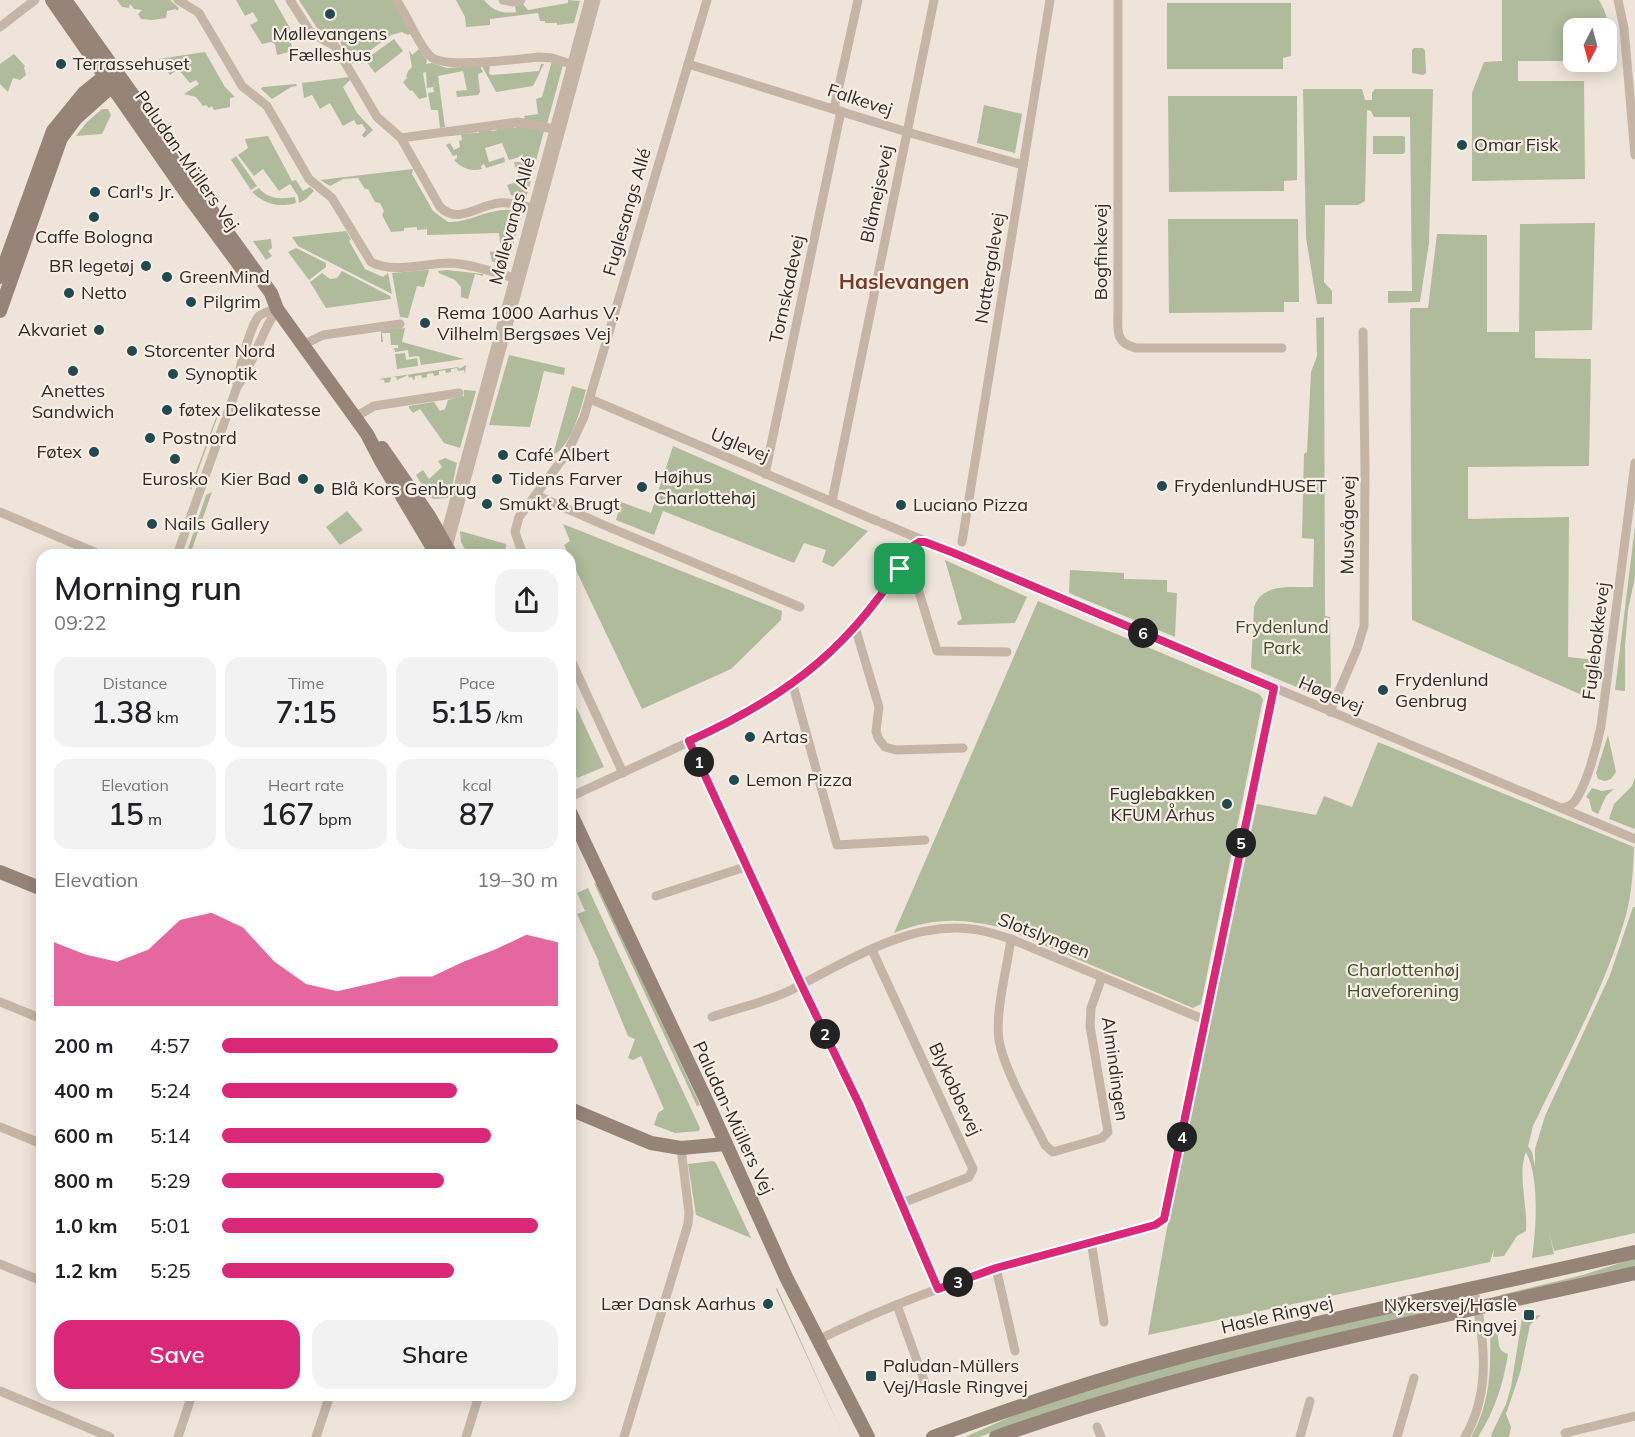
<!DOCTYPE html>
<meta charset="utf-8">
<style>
body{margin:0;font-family:Mulish,sans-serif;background:#f2f2f2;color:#202124;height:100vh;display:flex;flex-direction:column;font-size:22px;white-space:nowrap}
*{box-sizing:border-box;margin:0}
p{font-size:20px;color:#757577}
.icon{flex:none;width:33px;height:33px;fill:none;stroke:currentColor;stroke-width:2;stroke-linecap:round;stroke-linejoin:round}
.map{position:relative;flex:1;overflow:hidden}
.panel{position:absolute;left:36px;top:549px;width:540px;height:852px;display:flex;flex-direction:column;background:#fff;border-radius:18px;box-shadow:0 3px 15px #0003}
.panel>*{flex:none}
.needle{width:39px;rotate:186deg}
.tools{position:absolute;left:1563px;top:18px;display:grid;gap:12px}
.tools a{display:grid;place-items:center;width:54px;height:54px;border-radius:12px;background:#fff;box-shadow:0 3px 15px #0003;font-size:30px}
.pin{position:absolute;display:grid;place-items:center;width:51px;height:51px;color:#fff;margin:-26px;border-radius:12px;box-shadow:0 3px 9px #0006}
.km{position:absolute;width:30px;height:30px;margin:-15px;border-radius:50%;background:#222;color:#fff;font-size:16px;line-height:30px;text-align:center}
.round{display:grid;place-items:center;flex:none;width:63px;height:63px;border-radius:18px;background:#f2f2f2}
.summary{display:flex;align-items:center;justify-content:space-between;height:102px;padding:0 18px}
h1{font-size:33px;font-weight:600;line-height:45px}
.figures{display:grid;grid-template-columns:repeat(3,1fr);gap:9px;height:102px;padding:6px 18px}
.figures div{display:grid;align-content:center;border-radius:15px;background:#f2f2f2;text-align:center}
.figures b{font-size:30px;font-weight:600}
.figures small{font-size:16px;font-weight:400}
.figures p{font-size:16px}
.chart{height:168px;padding:12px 18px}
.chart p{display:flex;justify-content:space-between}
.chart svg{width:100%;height:108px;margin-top:6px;fill:#db2777;opacity:.7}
.primary-button{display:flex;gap:12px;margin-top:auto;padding:12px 18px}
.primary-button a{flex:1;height:69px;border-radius:18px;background:#db2777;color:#fff;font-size:24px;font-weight:600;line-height:69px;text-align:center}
.primary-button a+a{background:#f2f2f2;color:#202124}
ul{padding:0 18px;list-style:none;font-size:20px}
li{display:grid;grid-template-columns:96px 72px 1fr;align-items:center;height:45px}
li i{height:15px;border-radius:8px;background:#db2777}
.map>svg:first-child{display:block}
.green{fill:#b0bb9b}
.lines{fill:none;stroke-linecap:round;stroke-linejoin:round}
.street{stroke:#c4b5a7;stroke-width:9}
.secondary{stroke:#978479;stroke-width:14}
.route-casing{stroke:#fff;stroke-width:12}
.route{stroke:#db2777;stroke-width:8}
.poi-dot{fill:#214a4e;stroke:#f6eee5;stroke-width:2}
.labels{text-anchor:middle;stroke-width:4.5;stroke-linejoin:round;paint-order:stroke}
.poi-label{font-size:18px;fill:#312a26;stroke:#f6eee5;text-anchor:start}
.street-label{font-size:18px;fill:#312a26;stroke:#f6eee5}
.park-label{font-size:18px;fill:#414d2d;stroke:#f6eee5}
.quarter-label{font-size:21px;font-weight:bold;fill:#773d29;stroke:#f6eee5}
</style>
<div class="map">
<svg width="1635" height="1437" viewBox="0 0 1635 1437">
<rect width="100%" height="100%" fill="#eee4d9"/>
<g class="green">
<path d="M117,0H170L179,8L177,11L176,9L167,11L166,18L152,20L141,19L138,14L142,10L134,9L130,4L129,8L122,7Z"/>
<path d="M236,0H274L291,30L288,31L293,51L277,55L275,44L271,42L262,44L250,25L258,21L253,12L245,16Z"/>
<path d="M299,0H393L414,31L408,35L402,32L391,35L352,64L347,58L339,39L317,28Z"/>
<path d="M456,0H484C493,11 503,14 516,12L515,6L523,4L528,10L568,3V0L580,1L574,23L557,25V23H545V21H540L538,13L490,19V25L466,27L465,17Z"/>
<path d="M1502,0H1599C1608,15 1616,43 1607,59L1606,28H1574L1573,61H1518V81H1584L1585,179L1472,181V93L1484,62L1502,61Z"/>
<path d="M1167,3H1291V56L1283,58V69H1167Z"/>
<path d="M394,39L403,51L375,73L365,60Z"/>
<path d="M1414,48H1423L1425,51L1426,73L1423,75L1412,73V50Z"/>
<path d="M419,49L427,60L426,64L432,63L447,68L480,66L483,72L478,74L480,92L478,95L457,97L456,91L467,90L463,71L438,76L445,127L440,128L438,110H431L428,93L434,92L433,87L427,88L426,72L423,73L427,97L419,99L412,90L410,91L403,82L408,77H406L408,71L412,67L409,50L412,55Z"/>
<path d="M205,52L225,87L235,97L230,98V107L214,110L212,106L209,108L206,105L203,106L196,97L184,94L199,84L196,80L190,83L178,69L170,75L158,59Z"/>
<path d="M14,54L25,66L24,68L26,75L20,80L13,78L8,92L0,84V64Z"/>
<path d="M552,61L563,65L547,124L525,120L524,116L538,114L536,99L542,97Z"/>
<path d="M541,64H544L533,86L496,92L482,66L490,65L489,74L492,75L539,71Z"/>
<path d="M349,77L350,80L343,87L357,113L373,130L364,138L362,135L366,130L362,124L357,125L354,120L343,126L330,103L320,109L312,95L304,98L302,83Z"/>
<path d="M296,84L297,86L291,87L272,99L261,89L263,87Z"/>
<path d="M1303,89H1362L1365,100H1372V93L1375,89H1433L1429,243L1420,302L1388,303V291H1412L1410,117H1374L1371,111L1367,110L1365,201L1358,205H1325L1324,282L1332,291V304H1317L1306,238Z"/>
<path d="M1168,96H1297V180L1284,181V191L1169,192Z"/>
<path d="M984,105L1022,114L1015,153L977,143Z"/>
<path d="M102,109H108L111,115L102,134L76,136L87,122Z"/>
<path d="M509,126L516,128V126L544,131L536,161L519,157L509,160L502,143L485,148L489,162L504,157L505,162L486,168L484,164L481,166L482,169C470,172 462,168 454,160L457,158V155L453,156L446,145L450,143L454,150L460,147L459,141L462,140L461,135L449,136V134L479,133V130L490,129L492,131L497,130L496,128Z"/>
<path d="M268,136L292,181L296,180L303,191L310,187L314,191L306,199L299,203L298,196L290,184L279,191L263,169L254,176L238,155L248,148L245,139Z"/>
<path d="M1373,136H1403L1405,137V152L1403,154H1373Z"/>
<path d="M236,156L257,186L251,190L231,160Z"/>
<path d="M514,162H524L535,166L526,198L511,195L507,185L520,181Z"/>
<path d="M413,169L412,174L433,211L448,222C471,223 488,208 512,210L514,208L523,210L507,267L492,261L490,252L501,251L499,233L427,235V229L417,230V227L404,228V231L391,232L382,215L384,211L380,203L375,202L368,189H365L358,178L343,179L330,186L320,180Z"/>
<path d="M259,188C269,200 281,199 295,197L296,203C280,208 264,204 252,192Z"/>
<path d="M1168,219H1298L1299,302H1284V312L1169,313Z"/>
<path d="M1595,223L1592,330L1535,331V358L1591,359L1589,466L1468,467V519L1569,517L1568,657L1596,660L1591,699L1412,620L1410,310L1411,308H1428L1437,234L1487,235V332H1519L1520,224Z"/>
<path d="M346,231L351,239L349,241L365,269L383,277L388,273L392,294L298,246L292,237Z"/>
<path d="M271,239L272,248L268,251L272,256L266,260L253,241Z"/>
<path d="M296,248L326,263V267L309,280L288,252Z"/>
<path d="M426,270H429L424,287L417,286L408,318L400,317L392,273Z"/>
<path d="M447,270L483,274V276L475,274L468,299L461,297V287L455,280L439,273L438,271Z"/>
<path d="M342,271L390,296L391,299L326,308L310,282L322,273L330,279L337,278Z"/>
<path d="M1324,317L1325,616L1330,617L1331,686L1326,697L1323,698L1251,668L1254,607C1262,582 1294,588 1313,587L1314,539L1302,538L1304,454L1307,452L1311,372L1317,356L1316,318Z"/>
<path d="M405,328L402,342L464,359L421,365L419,356L409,357L408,350L395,352L394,348H398V345H391L390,333H382L383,342H381V330Z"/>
<path d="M405,353L406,360L417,358L418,366L397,369L395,354Z"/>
<path d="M509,355L565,368L564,375L544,371L530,427L489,425Z"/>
<path d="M466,365L465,374L464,370L458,371L457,368L451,369V372L446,373L445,370L439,371V375L434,376L433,373L427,374V377L422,378L421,375L415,376V379L413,380L412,377L409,378L408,375L397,380L396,377H391L390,382L385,383L384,380L379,379L458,367L459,369Z"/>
<path d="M572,386L586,390C581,408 571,447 553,455Z"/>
<path d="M464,390L476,391L460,448L444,443L420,409L413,413L409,408V406L434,402L440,411L445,409L448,400L464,396Z"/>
<path d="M218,412L219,413L191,490L190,488Z"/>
<path d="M673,446L868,531L833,567L822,562L826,550L804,543L794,563L663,511L654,535L616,520L621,502L651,513Z"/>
<path d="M445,458L457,463L450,495L447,498L434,499L430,497L416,475L423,470L429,479L442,467L438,461Z"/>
<path d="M212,492L190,555H186L206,495Z"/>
<path d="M347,511L363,530L340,545L326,527Z"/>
<path d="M563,524L782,611L781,620L731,669L642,709L564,545L570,541Z"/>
<path d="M1635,526V577L1628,610L1625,646V691L1615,690Z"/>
<path d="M460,531L506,544L505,555H468L461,542Z"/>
<path d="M945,560L1027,597L1015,623L958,625L957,622L962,619Z"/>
<path d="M1070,570L1124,573V579L1167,580V592L1177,593L1175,637L1069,593Z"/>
<path d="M1038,601L1259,694L1263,699L1201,1004L1193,1008L1006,929C964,918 935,917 894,933Z"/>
<path d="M570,694L604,767L577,778L570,764Z"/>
<path d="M1608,735L1616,772L1611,779L1605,781L1598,779L1596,773Z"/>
<path d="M1378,742L1634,847C1633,870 1632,893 1626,915C1605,989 1566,1057 1533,1126L1528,1146L1532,1152L1535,1167V1149L1545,1116L1610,975L1633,907H1635V1233L1554,1251L1549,1232L1554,1254L1532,1258C1536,1230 1540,1178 1526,1152C1517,1174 1528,1206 1526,1231L1517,1236L1504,1256L1493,1257L1494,1249L1490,1262L1148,1335L1166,1233L1257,804L1316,815L1324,796L1352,807Z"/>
<path d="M1635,777V829L1609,819L1614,804L1632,786Z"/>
<path d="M1592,788L1602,791L1614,789L1606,796L1598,814L1592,811L1589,799L1586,797Z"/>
<path d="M594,883L597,884L602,894L700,1105L697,1106Z"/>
<path d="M588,888L700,1128L699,1131L675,1133L654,1125L658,1113L664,1109L641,1056L633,1060L628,1058L635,1039L628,1036L598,963L599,962L577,914L585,911L577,893Z"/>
<path d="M713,1161L716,1163L751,1238L696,1215L688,1164Z"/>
<path d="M1635,1258V1267L1502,1297L1500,1295L1583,1275Z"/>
<path d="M777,1288L844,1437L776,1289Z"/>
<path d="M1453,1299H1463L1464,1306C1371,1327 1276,1346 1184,1372C1115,1391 1047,1413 979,1437H965L1019,1413L1125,1378L1230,1350Z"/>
<path d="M1541,1315L1530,1325L1520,1373L1506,1414L1511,1427L1509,1437H1492L1491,1435L1506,1404L1511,1387L1522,1318Z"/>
<path d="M1490,1330L1497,1333C1500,1343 1496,1350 1508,1354C1503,1385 1495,1410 1478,1437H1471C1491,1403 1491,1367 1490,1330Z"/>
</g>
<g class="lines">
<g class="street">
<path d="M178,0L199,13L242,86L267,106L309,179L332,198L371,262C394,274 425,263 450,263C473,264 495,273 518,279"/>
<path d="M290,0L311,33L335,46L340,54L377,117L401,138L440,207C458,225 478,205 499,203C510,202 522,205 532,208"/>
<path d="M396,0C408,16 417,43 430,56C443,70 517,59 539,57L552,58L571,64"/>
<path d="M503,0L513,2L521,0"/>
<path d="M1118,0V310C1118,329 1114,343 1136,348H1282"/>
<path d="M1618,0L1624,28L1635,155"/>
<path d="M0,27L35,0"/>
<path d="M688,64L907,132L1023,165"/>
<path d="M834,109L858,0"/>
<path d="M401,138L518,122L554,129"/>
<path d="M303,345L323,335L400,324"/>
<path d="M237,384C239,370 250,326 259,316C264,312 271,311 277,309"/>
<path d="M590,399L877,521"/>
<path d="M355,417L374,406L459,393"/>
<path d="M765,474L841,111"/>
<path d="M536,495L606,526L800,607"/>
<path d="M832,501L934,0"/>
<path d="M0,512L101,555"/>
<path d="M882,523L1635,839"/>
<path d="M443,542L589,0"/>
<path d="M962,542L1050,0"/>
<path d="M447,551L596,0"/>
<path d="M177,555L237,387C254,362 261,333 277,309"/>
<path d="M523,555L515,532L519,517L567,453L584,417L707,0"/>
<path d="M900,569L909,573L915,579L937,651L1007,652"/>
<path d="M855,627L879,707L876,731L878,738L885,747L896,750L963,748"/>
<path d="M570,658L623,773"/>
<path d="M793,685L837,845L925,840"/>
<path d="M1330,712L1357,649L1364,626L1365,469L1363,332"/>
<path d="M689,741L801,984L857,1101L938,1289"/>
<path d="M570,797L734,721L793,685L829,654L855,627L887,588L913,546L925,542"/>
<path d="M1561,808C1566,807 1570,807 1574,802C1586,787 1597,746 1601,726L1635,463"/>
<path d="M656,896L748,866"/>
<path d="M1011,939C1007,968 995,1012 999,1040C1004,1070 1031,1116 1045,1145L1053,1152L1102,1138L1108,1132L1090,1026L1091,1008L1102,977"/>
<path d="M872,950L973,1169L969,1177L964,1179L902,1203"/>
<path d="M0,1002L42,1019"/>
<path d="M712,1017C737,1008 767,1002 791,990C844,963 908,921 971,929C985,930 998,935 1011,939L1205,1020"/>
<path d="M0,1127L42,1144"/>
<path d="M1091,1241L1104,1322"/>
<path d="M0,1264L42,1281"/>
<path d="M996,1268L1015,1351"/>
<path d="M897,1305L926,1386"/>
<path d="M818,1340C926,1286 1038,1255 1155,1225L1164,1219L1274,688"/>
<path d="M0,1391L110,1437"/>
<path d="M1097,1427L1101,1437"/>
<path d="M1565,1433L1635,1416"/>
<path d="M178,1437L192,1395"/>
<path d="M316,1437L330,1395"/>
<path d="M466,1437L479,1395"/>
<path d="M624,1437L688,1224L689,1213L681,1148"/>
<path d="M1300,1437L1310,1401"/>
<path d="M1397,1437L1414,1378"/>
<path d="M1465,1437C1492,1391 1484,1339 1474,1289"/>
</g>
<g class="secondary">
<path d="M52,0L187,194L246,274"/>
<path d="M65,0L170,147L183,171L271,293L277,309L367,434L381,461L437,555"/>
<path d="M0,277L53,131L84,93L105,76L113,75"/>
<path d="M0,311L61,138L76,118L112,86L115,79"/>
<path d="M382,448L429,516L451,555"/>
<path d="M570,812L708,1104L786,1277L868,1437"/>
<path d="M0,872L42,889"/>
<path d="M570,1109L651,1143L681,1148L726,1144"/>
<path d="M933,1437C1010,1409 1087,1382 1166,1361C1321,1319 1479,1288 1635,1252"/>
<path d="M996,1437C1204,1364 1420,1321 1635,1273"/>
</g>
</g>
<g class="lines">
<defs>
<path id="route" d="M919,542H925L954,553L1274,688L1164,1219L1155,1225L996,1268L938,1289L859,1104L801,984L689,741C792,695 856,643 913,546Z"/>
</defs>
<use href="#route" class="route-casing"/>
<use href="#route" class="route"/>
</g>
<g class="poi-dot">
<circle cx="330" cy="14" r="6"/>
<circle cx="61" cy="64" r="6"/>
<circle cx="1462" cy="145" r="6"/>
<circle cx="95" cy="192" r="6"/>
<circle cx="94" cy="217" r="6"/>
<circle cx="146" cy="266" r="6"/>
<circle cx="167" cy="277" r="6"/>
<circle cx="69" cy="293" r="6"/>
<circle cx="191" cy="302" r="6"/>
<circle cx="425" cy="323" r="6"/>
<circle cx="99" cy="330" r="6"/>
<circle cx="132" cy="351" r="6"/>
<circle cx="73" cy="371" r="6"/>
<circle cx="173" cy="374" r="6"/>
<circle cx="167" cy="410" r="6"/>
<circle cx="150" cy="438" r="6"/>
<circle cx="94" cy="452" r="6"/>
<circle cx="503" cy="455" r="6"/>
<circle cx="175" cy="459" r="6"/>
<circle cx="303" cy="479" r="6"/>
<circle cx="497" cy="479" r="6"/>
<circle cx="1162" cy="486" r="6"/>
<circle cx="642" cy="487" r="6"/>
<circle cx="319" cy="489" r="6"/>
<circle cx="487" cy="504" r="6"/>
<circle cx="901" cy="505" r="6"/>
<circle cx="152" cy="524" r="6"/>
<circle cx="1383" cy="690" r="6"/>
<circle cx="750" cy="737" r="6"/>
<circle cx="734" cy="780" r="6"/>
<circle cx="1227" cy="804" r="6"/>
<circle cx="768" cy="1304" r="6"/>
<rect x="1523" y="1309" width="12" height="12" rx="3"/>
<rect x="865" y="1370" width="12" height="12" rx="3"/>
</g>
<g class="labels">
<g class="poi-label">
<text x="330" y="40" text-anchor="middle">Møllevangens<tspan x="330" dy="21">Fælleshus</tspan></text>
<text x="73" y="70">Terrassehuset</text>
<text x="1474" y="151">Omar Fisk</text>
<text x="107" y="198">Carl's Jr.</text>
<text x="94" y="243" text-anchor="middle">Caffe Bologna</text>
<text x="134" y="272" text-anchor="end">BR legetøj</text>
<text x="179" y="283">GreenMind</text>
<text x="81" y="299">Netto</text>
<text x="203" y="308">Pilgrim</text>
<text x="437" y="319">Rema 1000 Aarhus V,<tspan x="437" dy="21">Vilhelm Bergsøes Vej</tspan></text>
<text x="87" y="336" text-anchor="end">Akvariet</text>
<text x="144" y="357">Storcenter Nord</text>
<text x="185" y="380">Synoptik</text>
<text x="73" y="397" text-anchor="middle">Anettes<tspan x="73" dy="21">Sandwich</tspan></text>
<text x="179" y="416">føtex Delikatesse</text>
<text x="162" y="444">Postnord</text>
<text x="82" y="458" text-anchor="end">Føtex</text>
<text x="515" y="461">Café Albert</text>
<text x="654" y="483">Højhus<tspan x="654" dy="21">Charlottehøj</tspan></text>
<text x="175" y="485" text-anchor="middle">Eurosko</text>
<text x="291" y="485" text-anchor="end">Kier Bad</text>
<text x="509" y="485">Tidens Farver</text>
<text x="1174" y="492">FrydenlundHUSET</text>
<text x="331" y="495">Blå Kors Genbrug</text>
<text x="499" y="510">Smukt &amp; Brugt</text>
<text x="913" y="511">Luciano Pizza</text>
<text x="164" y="530">Nails Gallery</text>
<text x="1395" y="686">Frydenlund<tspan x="1395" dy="21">Genbrug</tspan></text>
<text x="762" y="743">Artas</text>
<text x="746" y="786">Lemon Pizza</text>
<text x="1215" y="800" text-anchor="end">Fuglebakken<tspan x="1215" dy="21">KFUM Århus</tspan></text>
<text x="756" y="1310" text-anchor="end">Lær Dansk Aarhus</text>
<text x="1517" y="1311" text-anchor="end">Nykersvej/Hasle<tspan x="1517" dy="21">Ringvej</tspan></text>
<text x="883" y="1372">Paludan-Müllers<tspan x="883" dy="21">Vej/Hasle Ringvej</tspan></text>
</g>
<g class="street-label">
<text transform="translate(860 100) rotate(18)" y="6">Falkevej</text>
<text transform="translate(187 161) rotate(55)" y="6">Paludan-Müllers Vej</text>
<text transform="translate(877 194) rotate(-78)" y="6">Blåmejsevej</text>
<text transform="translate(627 212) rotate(-74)" y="6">Fuglesangs Allé</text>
<text transform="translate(512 221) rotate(-75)" y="6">Møllevangs Allé</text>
<text transform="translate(1101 252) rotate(-90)" y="6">Bogfinkevej</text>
<text transform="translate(990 268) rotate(-81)" y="6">Nattergalevej</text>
<text transform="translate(787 289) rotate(-78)" y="6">Tornskadevej</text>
<text transform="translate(740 445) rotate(23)" y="6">Uglevej</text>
<text transform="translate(1348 525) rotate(-89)" y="6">Musvågevej</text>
<text transform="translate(1596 641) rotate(-83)" y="6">Fuglebakkevej</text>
<text transform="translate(1331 695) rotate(23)" y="6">Høgevej</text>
<text transform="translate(1044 936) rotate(21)" y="6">Slotslyngen</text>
<text transform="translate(1115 1069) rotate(82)" y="6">Almindingen</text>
<text transform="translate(955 1089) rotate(65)" y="6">Blykobbevej</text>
<text transform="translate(733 1118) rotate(65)" y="6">Paludan-Müllers Vej</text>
<text transform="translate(1277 1315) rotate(-13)" y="6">Hasle Ringvej</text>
</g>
<g class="park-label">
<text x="1282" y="633">Frydenlund<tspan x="1282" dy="21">Park</tspan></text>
<text x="1403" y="976">Charlottenhøj<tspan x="1403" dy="21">Haveforening</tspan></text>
</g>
<g class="quarter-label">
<text x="904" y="289">Haslevangen</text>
</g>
</g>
</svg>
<div class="tools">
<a><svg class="needle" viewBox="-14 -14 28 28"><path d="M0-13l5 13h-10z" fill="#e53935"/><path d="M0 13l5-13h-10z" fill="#757577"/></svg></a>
</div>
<div class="pin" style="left:900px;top:569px;background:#1e9e55"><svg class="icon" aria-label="arrive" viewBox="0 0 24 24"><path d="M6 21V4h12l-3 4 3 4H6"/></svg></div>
<b class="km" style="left:699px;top:762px">1</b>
<b class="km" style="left:825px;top:1034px">2</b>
<b class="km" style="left:958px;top:1282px">3</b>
<b class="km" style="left:1182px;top:1137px">4</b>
<b class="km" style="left:1241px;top:843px">5</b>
<b class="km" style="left:1143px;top:633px">6</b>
<section class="panel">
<div class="summary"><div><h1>Morning run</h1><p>09:22</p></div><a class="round"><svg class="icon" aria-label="share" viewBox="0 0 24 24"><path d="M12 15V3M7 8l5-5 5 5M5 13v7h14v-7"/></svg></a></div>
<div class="figures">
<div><p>Distance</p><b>1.38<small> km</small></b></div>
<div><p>Time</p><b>7:15</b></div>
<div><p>Pace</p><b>5:15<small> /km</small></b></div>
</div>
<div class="figures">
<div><p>Elevation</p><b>15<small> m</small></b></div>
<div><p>Heart rate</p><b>167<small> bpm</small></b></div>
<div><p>kcal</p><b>87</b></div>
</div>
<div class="chart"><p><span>Elevation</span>19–30 m</p>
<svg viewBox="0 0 160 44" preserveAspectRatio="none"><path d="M0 44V18L10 23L20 26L30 21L40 9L50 6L60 12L70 26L80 35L90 38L100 35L110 32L120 32L130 26L140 21L150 15L160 18V44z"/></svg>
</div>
<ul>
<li><b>200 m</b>4:57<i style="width:100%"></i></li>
<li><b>400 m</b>5:24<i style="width:70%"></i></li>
<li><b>600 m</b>5:14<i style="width:80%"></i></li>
<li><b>800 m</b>5:29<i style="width:66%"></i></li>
<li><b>1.0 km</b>5:01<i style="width:94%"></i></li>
<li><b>1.2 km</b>5:25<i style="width:69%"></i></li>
</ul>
<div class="primary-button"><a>Save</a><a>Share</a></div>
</section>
</div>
